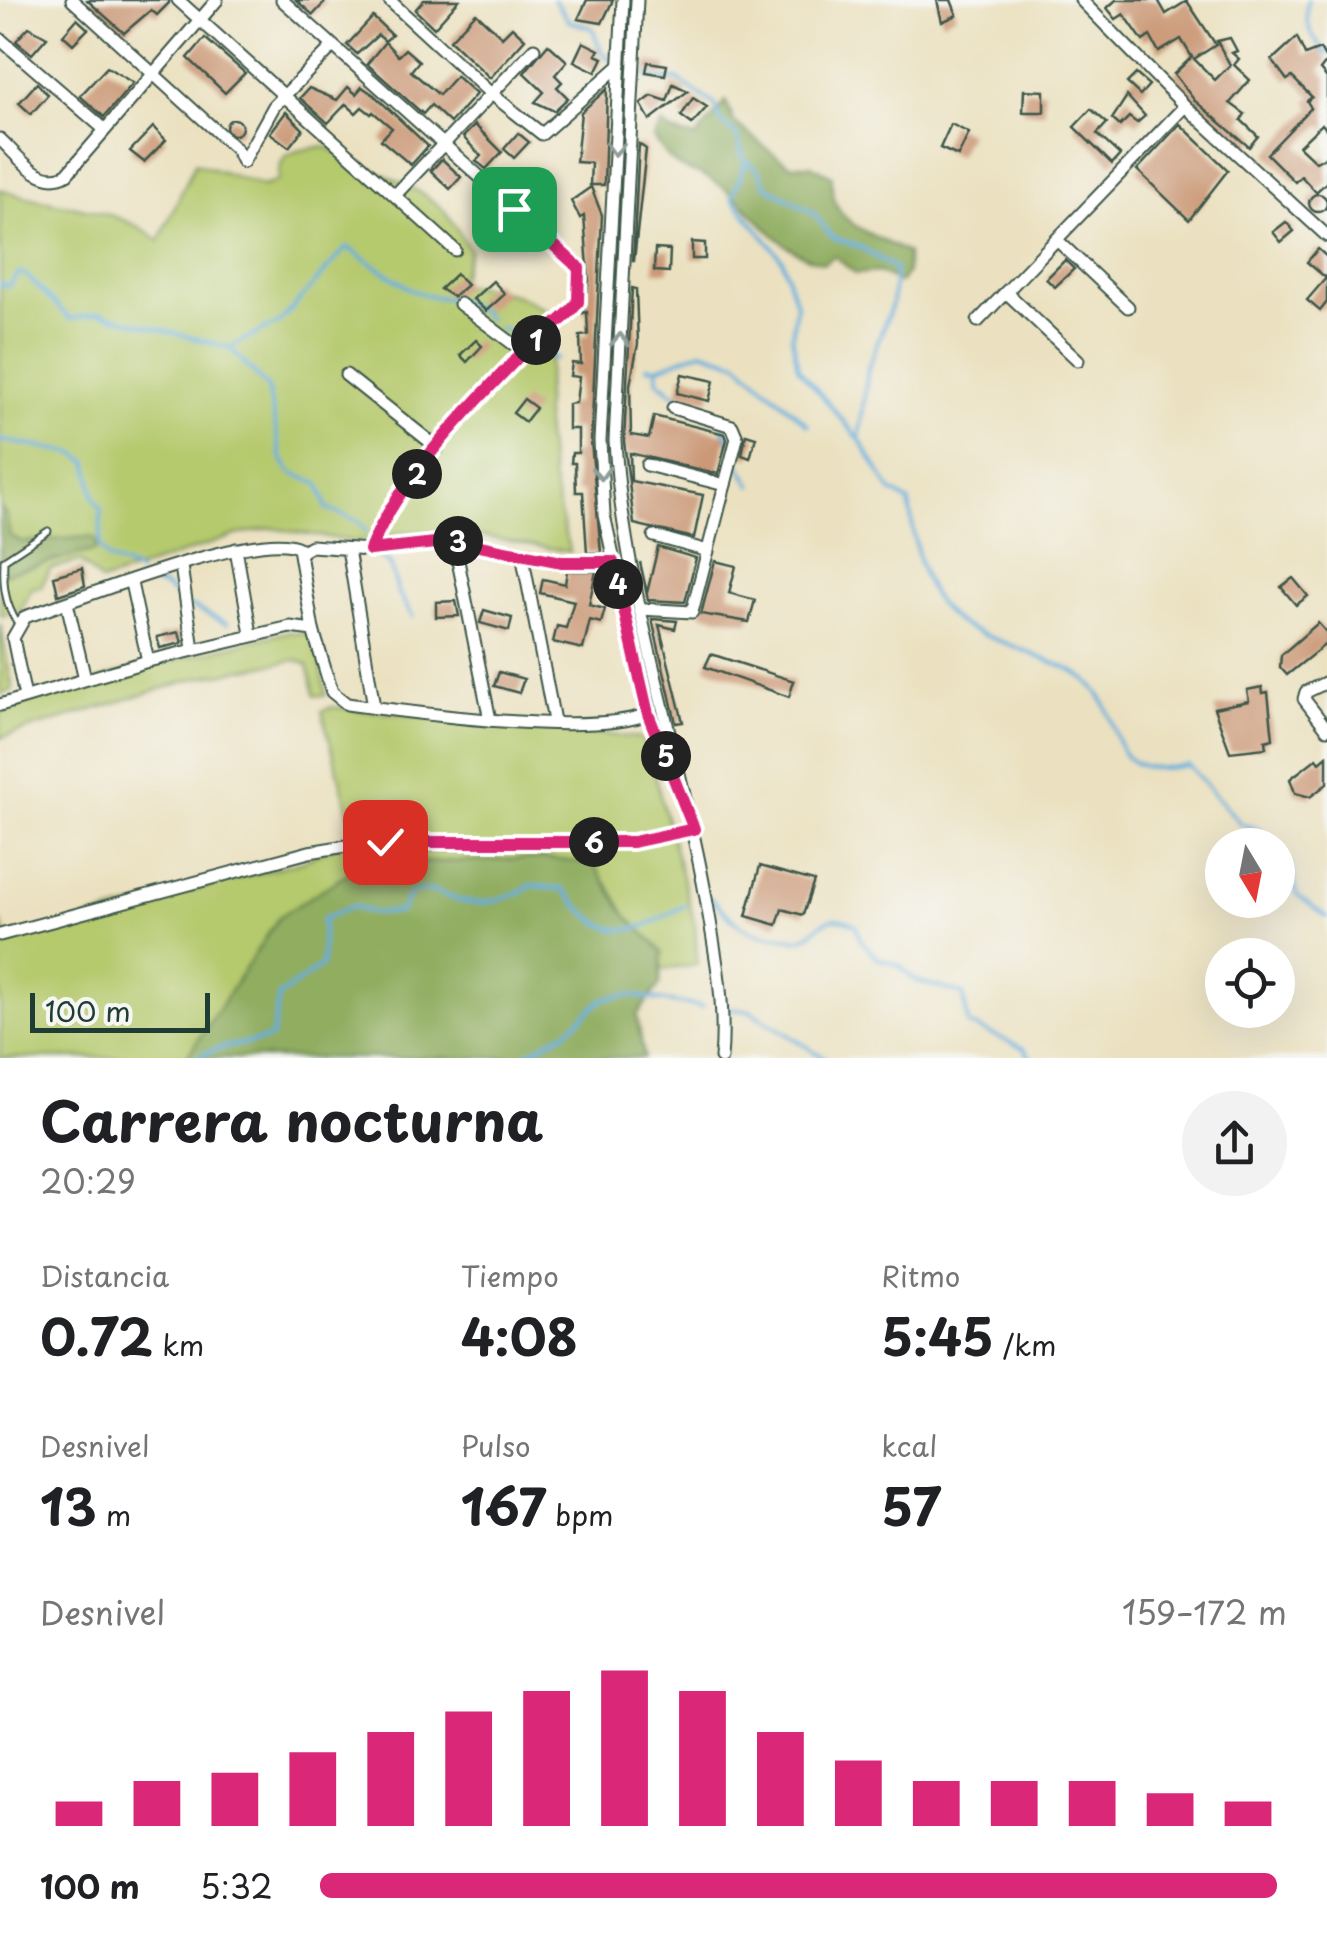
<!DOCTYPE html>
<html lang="es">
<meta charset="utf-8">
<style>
body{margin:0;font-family:"Playpen Sans",sans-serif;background:#f2f2f2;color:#202124;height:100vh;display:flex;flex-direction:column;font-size:38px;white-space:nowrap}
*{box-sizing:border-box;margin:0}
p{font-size:32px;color:#757577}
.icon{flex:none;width:55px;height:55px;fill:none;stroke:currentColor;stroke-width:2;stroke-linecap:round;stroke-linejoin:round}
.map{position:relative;height:1058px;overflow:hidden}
.panel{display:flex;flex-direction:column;background:#fff;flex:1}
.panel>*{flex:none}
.needle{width:65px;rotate:170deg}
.tools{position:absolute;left:1205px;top:828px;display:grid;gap:20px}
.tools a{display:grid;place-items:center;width:90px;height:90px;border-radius:50%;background:#fff;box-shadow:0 10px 40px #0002;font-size:50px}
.scale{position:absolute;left:30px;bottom:25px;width:180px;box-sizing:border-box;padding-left:10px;border:5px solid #1f3d34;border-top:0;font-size:28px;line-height:35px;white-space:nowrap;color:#1f3d34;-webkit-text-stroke:8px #f6f6f2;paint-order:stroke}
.pin{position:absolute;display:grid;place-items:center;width:85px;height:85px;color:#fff;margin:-42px;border-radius:20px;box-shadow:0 5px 15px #0006}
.km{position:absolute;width:50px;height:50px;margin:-25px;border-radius:50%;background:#222;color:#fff;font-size:28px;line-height:50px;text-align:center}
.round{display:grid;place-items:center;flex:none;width:105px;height:105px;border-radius:52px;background:#f2f2f2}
.overview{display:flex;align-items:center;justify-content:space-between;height:170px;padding:0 40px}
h1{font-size:55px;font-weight:700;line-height:75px}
.figures{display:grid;grid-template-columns:repeat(3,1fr);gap:15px;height:170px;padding:10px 40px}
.figures div{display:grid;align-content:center}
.figures b{font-size:50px;font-weight:700}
.figures small{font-size:28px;font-weight:400}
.figures p{font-size:28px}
.chart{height:280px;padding:20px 40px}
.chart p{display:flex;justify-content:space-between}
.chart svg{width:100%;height:180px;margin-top:10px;stroke:#db2777;stroke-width:6}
ul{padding:0 40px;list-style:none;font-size:32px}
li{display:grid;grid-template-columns:160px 120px 1fr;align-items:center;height:75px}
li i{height:25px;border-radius:12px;background:#db2777}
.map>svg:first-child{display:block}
.green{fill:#b5c96d;stroke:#6a8350;stroke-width:2.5}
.forest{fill:#90ad60;stroke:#58754a;stroke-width:2.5}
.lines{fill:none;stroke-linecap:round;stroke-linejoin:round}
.stream{stroke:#64aedc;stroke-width:4}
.building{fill:#cb9977}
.service-casing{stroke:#3e5649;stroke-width:9}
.minor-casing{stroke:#3e5649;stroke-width:15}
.service{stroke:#fff;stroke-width:5}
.minor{stroke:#fff;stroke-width:11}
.oneway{stroke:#8f9e9a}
.route-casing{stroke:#fff;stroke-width:20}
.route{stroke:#db2777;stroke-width:12}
</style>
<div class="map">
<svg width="1327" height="1058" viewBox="0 0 1327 1058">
<rect width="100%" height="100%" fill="#f6f6f2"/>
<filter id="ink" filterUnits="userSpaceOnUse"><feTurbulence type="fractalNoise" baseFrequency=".01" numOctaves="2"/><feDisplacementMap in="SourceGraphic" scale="20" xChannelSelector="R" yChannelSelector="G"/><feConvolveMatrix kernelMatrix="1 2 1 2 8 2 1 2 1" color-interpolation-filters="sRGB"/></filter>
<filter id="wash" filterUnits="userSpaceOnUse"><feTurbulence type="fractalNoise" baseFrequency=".0048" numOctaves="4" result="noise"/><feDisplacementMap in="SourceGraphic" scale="40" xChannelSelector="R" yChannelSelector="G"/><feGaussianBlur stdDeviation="2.25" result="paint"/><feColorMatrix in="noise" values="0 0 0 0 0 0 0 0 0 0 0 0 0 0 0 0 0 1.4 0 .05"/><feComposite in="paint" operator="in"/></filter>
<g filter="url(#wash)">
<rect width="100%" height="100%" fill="#ebe1c0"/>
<g class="green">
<path d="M327,147C363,169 404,178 438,205C451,215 460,236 470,250L458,285C492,286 524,294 551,314C556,352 544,377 545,414C546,460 558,508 570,552L465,533L408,532L357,542L271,528L236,535L101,582L80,561L50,569L41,587L32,588L21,610L0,616V189C50,208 118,204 159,241L195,163L264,186L279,180C276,149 302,149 327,147Z"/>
<path d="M0,623L13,690L0,695Z"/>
<path d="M287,632L309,634L320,660L326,695L315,696L308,665L296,660L197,678L0,738V711L124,672Z"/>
<path d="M332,707L640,738L647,746L695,925L697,965L661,970L662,952L626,915L608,884L544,858L361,865L188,1058H0V920L8,940L303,861L355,837L322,711Z"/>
</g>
<g class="forest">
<path d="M726,101L734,122L771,152L791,165H811L832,176C828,225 871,232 907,253V273L900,283L878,272L856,274L834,256L824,263C775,251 758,212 720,185C686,162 681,181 654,138L662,124L672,132L696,138Z"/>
<path d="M0,507L6,514L10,536L22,542L88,537L96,539V550L0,575Z"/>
<path d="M544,858L594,864L626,915L662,952L660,984L637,1015L644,1058H186L279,917L361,865Z"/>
</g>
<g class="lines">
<g class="stream">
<path d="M554,0L569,21L592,28C596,35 597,45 602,51C612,65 662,85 677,79L715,105L720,120L737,136L743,158L759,171L766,186L813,213L832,237L862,248L895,269L892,304L868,368L859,439L891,491L909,502C916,548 920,605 968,628C988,638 1011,644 1032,654C1048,661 1068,667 1081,676C1136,716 1090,783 1188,765L1241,824L1258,829L1277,845"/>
<path d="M1308,0C1302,23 1312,38 1327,54"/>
<path d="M746,161L732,198L782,259L796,304L792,337L798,368L859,439"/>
<path d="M0,284L9,286L19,273L25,274L70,319L100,313L230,348L268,388L281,457L291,473L319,484L327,509L358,521L366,531"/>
<path d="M499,328L520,334L556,359"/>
<path d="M231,347L280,322L347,247L412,290C440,303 465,292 488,319"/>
<path d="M647,367L657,368L658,381L692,408"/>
<path d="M657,368L702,351L737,362L808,425"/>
<path d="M723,428L730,441"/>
<path d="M0,440L74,453L88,462L94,498L101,510L100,548L108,559L139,572"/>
<path d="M736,460L752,486"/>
<path d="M375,554L390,564L398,592L413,617"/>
<path d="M144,580L165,587L183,601"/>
<path d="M191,606L227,624"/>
<path d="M1278,846L1291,866L1297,895L1327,917"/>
<path d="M711,898C733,919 745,937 776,936C783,936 793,941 800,939C820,935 820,907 856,925L860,939L877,958L900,966L914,980L963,994L968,1024L1023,1048L1031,1058"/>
<path d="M723,1008L750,1011L825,1058"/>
<path d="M195,1058C220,1044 245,1046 272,1037L279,996L322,965L323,919L353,906L372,913L400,912L410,894C435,885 440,896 462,901C485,907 513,897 532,885L564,890C609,943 628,938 685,905"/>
<path d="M519,1058L567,1031L603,999L627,995L703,1007"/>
</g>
</g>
<g id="blocks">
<g class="building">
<path d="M87,0H169V3L157,15L151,10L124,33Z"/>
<path d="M296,0H327L313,15Z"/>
<path d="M424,0H459L434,28L415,10Z"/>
<path d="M587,0H613L602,23L578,19Z"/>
<path d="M937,0H951L957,15L942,22Z"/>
<path d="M1116,0H1158L1166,14L1187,1L1216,45L1194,59L1215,80L1230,65L1217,41L1230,38L1237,51L1232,53L1239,59L1234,65L1250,80L1230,103L1245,114L1241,120L1258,136L1249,147L1195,101L1174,74L1192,57L1181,39L1159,52L1150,36L1143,41L1124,14L1116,19L1107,8Z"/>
<path d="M476,13L502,37L512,27L525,39L490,78L450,40Z"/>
<path d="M373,17L392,35L385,41L378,35L357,54L347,45Z"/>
<path d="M77,19L88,29L73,44L63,35Z"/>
<path d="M29,27L47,37L32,54L16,41Z"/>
<path d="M1297,37L1305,55L1320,49L1327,61L1320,70L1327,78V130L1322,124L1299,146L1316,162L1327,156V182L1316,192L1301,176L1295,182L1267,154L1311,108L1307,101L1312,97L1292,77L1287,80L1272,60Z"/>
<path d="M205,38L245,73L225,93L188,58Z"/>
<path d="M385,42L398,56L405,49L419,61L411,71L439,95L456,76L476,94L450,123L431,105L423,114L367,64Z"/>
<path d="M583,42L599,50L596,55L603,58L596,72L574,61Z"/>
<path d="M548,44L567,61L555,75L562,82L557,87L568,98L554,111L535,102L544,92L524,73Z"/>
<path d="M648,62L667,65L665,75L646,72Z"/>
<path d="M107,67L133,83L104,117L80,96Z"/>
<path d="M1136,74L1149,85L1140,95L1127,83Z"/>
<path d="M37,83L48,95L31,114L19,103Z"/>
<path d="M673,84L688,91L650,120L641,104L652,96L667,101Z"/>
<path d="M348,87L356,94L362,87L374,95L428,146L411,165L381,140L392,128L373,112L371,114L362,107L356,113L346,104L328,123L300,98L309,88L337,100Z"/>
<path d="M607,89L604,185H590L591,163L576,162L581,112Z"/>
<path d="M1024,90L1044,91V112H1023Z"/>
<path d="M1127,96L1145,116L1137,123L1129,117L1120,126L1112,119Z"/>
<path d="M693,98L707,107L692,124L681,116Z"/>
<path d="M1091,109L1107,123L1097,134L1120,155L1112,164L1074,127Z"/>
<path d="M286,112L303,129L289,147L270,133Z"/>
<circle cx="234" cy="127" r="8"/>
<path d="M951,124L969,133L958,156L940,148Z"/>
<path d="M1180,124L1228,170L1189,220L1137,170Z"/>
<path d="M475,125L502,152L486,169L476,161L481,156L463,137Z"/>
<path d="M153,127L166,140L144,162L130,151Z"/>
<path d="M518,133L529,142L514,158L504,149Z"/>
<path d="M639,144L646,149L634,261H633Z"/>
<path d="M442,159L461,177L450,189L431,171Z"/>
<path d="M519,171L528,179L513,194L504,186Z"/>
<path d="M591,187L602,215L591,441L601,553H587L583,492H576L575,463H571L572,453H578V429H568V404L576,403L579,377L570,376L572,363L581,364L580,336L588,335L587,312L583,313L589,281L584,216L580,218L571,201Z"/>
<circle cx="1318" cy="203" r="9"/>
<path d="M1286,222L1294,231L1281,242L1273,232Z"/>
<path d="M692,242L705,243V259H692Z"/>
<path d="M655,249L670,250L669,272L654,271Z"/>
<path d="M1318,249L1327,257V302L1320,311L1307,300L1326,278L1307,262Z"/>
<path d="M1065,260L1074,269L1055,287L1046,279Z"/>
<path d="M456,274L467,285L453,297L440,289Z"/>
<path d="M493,281L505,294L486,311L473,299Z"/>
<path d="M632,288L636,289L638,344L630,385L631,435L649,438L654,416L725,434L727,439L718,474L630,453L631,481L703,495L694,538L634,524L624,441Z"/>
<path d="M476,340L482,346L467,362L460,355Z"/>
<path d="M682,374L714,381L709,401L677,393Z"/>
<path d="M524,399L536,408L525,422L513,413Z"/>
<path d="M746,434L756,437L750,458L742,455Z"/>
<path d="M658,547L696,558L685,602L648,600L640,562L647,593Z"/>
<path d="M715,561L736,566L729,593L755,600L749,622L701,614Z"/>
<path d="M82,568L85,586L58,595L54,576Z"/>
<path d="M567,571H596L589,605L605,609L601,623L590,620L583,649L553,642L557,626L566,628L574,601L540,593L543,579L565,584Z"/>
<path d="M1293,578L1308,596L1296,605L1281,587Z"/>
<path d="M456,601L459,616L436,617V602Z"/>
<path d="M484,610L512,618L509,631L480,623Z"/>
<path d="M652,619L677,621L675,629L659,625L683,722L676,723Z"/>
<path d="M1318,623L1327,633V643L1287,675L1280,667L1281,655Z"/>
<path d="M179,632L182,643L160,648L157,637Z"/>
<path d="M711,654L794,681L789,697L705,667Z"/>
<path d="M499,672L524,679L519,693L494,686Z"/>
<path d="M1262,687L1263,693L1268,692L1273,739L1265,741L1266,748L1230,752L1214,708L1249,701L1247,690Z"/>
<path d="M1327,756V784L1310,797L1295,793L1290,779L1317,758L1320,762Z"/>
<path d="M760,866L814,881L803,915L782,909L777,925L746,916Z"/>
</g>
</g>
</g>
<g filter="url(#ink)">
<use href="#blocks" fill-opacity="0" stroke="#3e5649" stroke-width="2.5"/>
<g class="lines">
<defs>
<path id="service" d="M18,624C4,603 3,584 4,560L48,531"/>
<g id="minor">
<path d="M72,0L236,149L243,162"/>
<path d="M178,0L455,250"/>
<path d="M282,0L575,262L580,280L576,307C509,363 401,470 370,550"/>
<path d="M389,0L489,92L542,134L620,65"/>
<path d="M623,0L600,441L604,515L646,706L676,780"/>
<path d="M637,0L615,441C624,596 679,745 706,898C715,951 726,1005 721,1058"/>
<path d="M1081,0L1185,106L1327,236"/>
<path d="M0,39L103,128"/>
<path d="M0,139C19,157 41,189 67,174L217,0"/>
<path d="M243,162L274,106L332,47"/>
<path d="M397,193L534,49"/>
<path d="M1057,240L1128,307"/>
<path d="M1006,292L1078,360"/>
<path d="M460,304L524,352"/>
<path d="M978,321L1185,106"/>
<path d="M346,375L438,448"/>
<path d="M647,465L725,485"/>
<path d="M654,536L708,551"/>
<path d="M454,541L490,720"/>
<path d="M236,549L251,634"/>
<path d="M348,549L374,707"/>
<path d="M302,551L311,546L370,550L454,541L562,562H613"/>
<path d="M522,554L554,721"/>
<path d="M181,566L193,649"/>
<path d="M131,583L148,661"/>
<path d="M67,603L85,679"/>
<path d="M640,609L692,612L737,438L732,426L673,408"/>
<path d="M1327,682L1306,692L1304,699L1327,729"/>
<path d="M25,697L13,638L25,617C75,601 261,526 299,548L313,630"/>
<path d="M0,705L148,661L290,627L313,630L332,692L347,704C415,713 590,737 648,714"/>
<path d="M0,935L309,852L352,845L633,842L694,829"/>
</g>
</defs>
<use href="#service" class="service-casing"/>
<use href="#minor" class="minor-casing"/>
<use href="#service" class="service"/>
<use href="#minor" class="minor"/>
</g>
<defs><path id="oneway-chevron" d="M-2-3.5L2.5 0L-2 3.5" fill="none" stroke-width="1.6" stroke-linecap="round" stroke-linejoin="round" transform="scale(2.5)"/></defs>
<g class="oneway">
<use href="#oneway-chevron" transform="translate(615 149) rotate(93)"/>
<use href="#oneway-chevron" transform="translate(620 340) rotate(-87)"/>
<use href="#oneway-chevron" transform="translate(601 473) rotate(87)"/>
</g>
</g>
<g class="lines" filter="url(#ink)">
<defs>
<path id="route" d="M385,842H633L694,829L648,714L613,562H562L454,541L370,550C397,480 473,404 526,349C542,333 565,321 578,302L579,268L514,209"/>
</defs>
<use href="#route" class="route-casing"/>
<use href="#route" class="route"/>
</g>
</svg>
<div class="tools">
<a><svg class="needle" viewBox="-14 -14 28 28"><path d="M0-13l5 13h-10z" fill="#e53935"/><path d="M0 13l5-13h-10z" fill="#757577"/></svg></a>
<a><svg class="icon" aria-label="locate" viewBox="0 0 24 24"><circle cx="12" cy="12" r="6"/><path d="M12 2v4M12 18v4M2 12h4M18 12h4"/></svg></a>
</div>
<div class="scale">100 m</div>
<div class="pin" style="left:514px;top:209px;background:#1e9e55"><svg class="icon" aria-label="arrive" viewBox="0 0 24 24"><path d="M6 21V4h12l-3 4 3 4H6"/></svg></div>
<div class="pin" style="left:385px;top:842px;background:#d93025"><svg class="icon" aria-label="check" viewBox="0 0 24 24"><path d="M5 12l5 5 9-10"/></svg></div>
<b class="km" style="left:536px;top:340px">1</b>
<b class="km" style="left:417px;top:474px">2</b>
<b class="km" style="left:458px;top:541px">3</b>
<b class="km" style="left:618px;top:584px">4</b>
<b class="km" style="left:666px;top:756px">5</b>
<b class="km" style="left:594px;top:842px">6</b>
</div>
<section class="panel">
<div class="overview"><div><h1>Carrera nocturna</h1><p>20:29</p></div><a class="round"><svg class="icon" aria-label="share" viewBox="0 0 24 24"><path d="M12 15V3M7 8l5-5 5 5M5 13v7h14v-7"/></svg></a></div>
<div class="figures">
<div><p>Distancia</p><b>0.72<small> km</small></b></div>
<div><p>Tiempo</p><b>4:08</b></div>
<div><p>Ritmo</p><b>5:45<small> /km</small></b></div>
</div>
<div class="figures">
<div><p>Desnivel</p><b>13<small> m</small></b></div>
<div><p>Pulso</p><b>167<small> bpm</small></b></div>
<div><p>kcal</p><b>57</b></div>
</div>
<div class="chart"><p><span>Desnivel</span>159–172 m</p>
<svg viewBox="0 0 160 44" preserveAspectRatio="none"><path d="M5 44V38M15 44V33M25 44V31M35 44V26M45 44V21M55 44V16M65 44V11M75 44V6M85 44V11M95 44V21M105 44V28M115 44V33M125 44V33M135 44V33M145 44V36M155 44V38"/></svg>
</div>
<ul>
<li><b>100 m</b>5:32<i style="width:99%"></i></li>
</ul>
</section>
